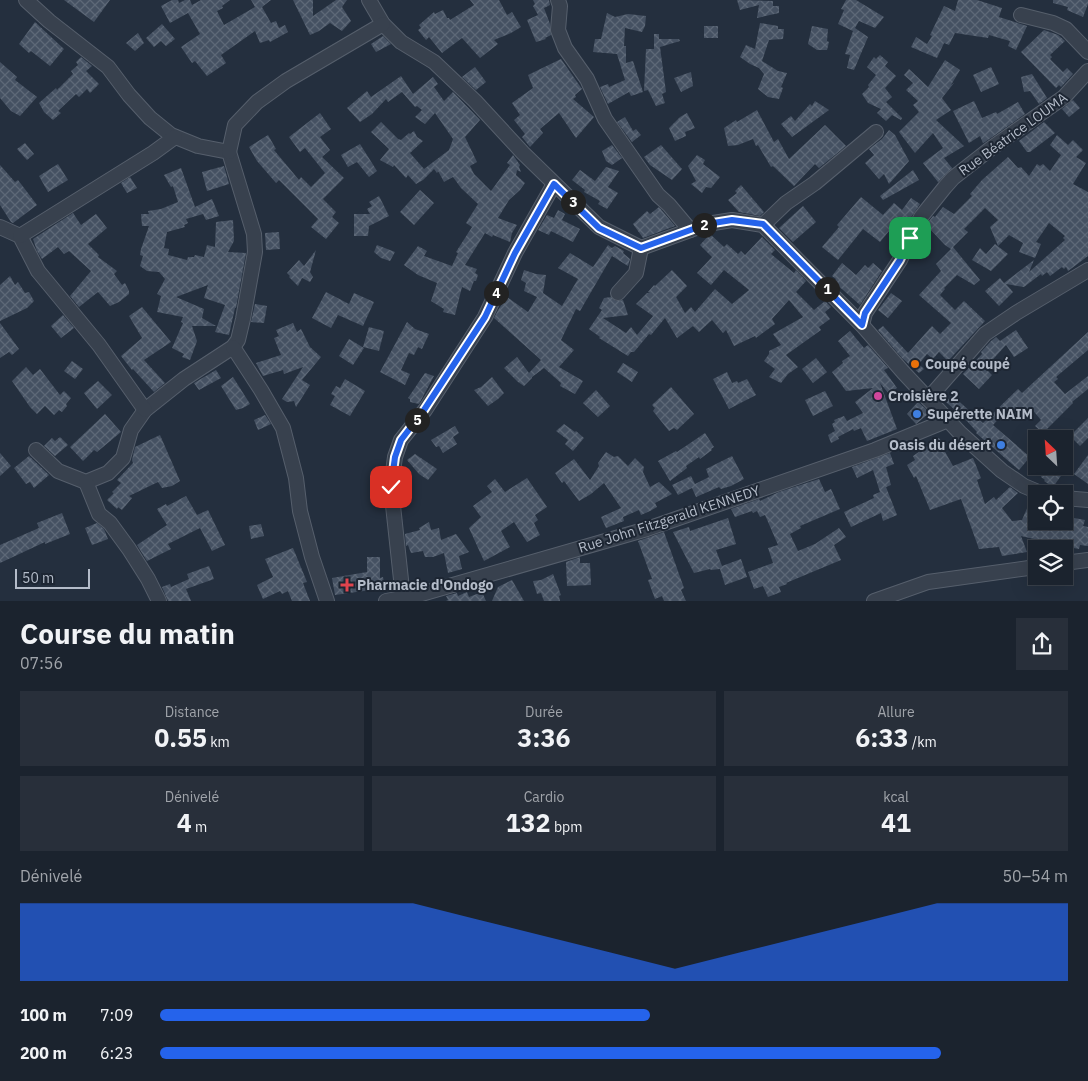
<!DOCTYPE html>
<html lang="fr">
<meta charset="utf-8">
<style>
body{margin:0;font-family:"IBM Plex Sans",sans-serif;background:#282f3a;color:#f1f3f6;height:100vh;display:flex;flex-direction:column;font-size:19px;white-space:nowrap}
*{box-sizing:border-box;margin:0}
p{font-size:16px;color:#a0a4aa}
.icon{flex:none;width:28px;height:28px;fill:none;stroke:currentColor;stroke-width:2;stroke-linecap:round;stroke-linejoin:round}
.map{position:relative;height:601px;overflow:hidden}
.details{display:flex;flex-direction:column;background:#1b232e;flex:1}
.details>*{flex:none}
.needle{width:32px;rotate:335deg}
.tools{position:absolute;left:1028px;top:430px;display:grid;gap:10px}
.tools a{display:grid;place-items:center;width:45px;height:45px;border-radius:0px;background:#1b232e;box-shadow:0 5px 20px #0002,0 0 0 1px #39404a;font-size:25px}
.scale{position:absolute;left:15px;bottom:12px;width:75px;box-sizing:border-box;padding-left:5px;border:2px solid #b4bcc9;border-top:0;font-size:14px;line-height:18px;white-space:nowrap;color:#b4bcc9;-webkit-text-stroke:4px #1d2633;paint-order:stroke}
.pin{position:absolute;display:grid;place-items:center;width:42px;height:42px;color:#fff;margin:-21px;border-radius:10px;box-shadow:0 2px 8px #0006}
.km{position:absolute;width:25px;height:25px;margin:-12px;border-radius:50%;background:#222;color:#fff;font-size:14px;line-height:25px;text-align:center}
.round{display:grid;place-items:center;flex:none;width:52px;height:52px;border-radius:0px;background:#282f3a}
.head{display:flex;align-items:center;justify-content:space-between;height:85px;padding:0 20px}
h1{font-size:28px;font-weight:800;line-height:38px}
.stats{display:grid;grid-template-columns:repeat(3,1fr);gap:8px;height:85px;padding:5px 20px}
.stats div{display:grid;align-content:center;border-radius:0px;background:#282f3a;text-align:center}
.stats b{font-size:25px;font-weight:800}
.stats small{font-size:14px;font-weight:400}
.stats p{font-size:14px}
.chart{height:140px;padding:10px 20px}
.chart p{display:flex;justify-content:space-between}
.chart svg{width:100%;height:90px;margin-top:5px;fill:#2563eb;opacity:.7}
ul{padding:0 20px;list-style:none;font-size:16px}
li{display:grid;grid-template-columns:80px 60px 1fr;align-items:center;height:38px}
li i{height:12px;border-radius:6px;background:#2563eb}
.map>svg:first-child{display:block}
.building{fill:url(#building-cross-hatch)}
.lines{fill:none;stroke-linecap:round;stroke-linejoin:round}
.minor-casing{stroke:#565f6c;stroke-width:16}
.minor{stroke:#38414e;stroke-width:14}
.route-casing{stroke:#fff;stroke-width:10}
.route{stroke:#2563eb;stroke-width:6}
.food-dot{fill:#e8710a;stroke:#1d2633;stroke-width:2}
.hotel-dot{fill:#d1479c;stroke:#1d2633;stroke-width:2}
.shop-dot{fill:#3f7fe0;stroke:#1d2633;stroke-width:2}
.health-dot{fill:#e0444e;stroke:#1d2633;stroke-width:2}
.labels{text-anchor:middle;stroke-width:4;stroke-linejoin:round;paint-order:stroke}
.street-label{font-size:14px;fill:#b4bcc9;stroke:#1d2633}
.poi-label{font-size:14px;font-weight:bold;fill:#b4bcc9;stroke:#1d2633;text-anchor:start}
</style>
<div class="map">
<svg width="1088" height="601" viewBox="0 0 1088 601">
<defs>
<pattern id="building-cross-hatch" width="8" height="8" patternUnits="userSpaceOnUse" patternTransform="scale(1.25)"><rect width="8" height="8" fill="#455162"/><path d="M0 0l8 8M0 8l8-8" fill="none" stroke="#5d6877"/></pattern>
</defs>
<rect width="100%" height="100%" fill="#242f3e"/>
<g class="building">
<path d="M64,0H110L94,22Z"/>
<path d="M172,0H178L179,3L185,0H190L192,5L201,0H230L222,6L223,8L217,11L224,25L255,7L251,0H271L262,7L271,23L276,21L279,28L285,25L288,32L270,42L269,40L260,43L255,31L221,55L226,63L207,76L195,61L192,63L181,47L200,34L188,13L170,23L161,6Z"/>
<path d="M293,0H313V16L336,0H347L342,7L351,21L342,31L330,23L319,31L310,35Z"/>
<path d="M470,0H499L507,15L512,12L521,27L511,33L494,40L498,44L480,58L462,38L442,53L429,37L426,40L418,30L421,28L419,25L434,12L435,14L443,10L447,18H449L450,20L474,5Z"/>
<path d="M533,0H549L550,5L544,8L550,24L551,35L545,38L546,39L536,42L527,20L538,15L533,6L535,4Z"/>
<path d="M737,0L773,1V6H779V13L757,18L759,5L740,10Z"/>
<path d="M846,0H856L884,17L875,28L859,21L855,28L868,37L854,70L847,68L850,55L845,54L853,31L838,24L844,10L841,9Z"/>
<path d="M958,0H977L1002,8L999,17L1027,26L1016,50L1008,46L1010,41L989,35L988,38L955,33L949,45L944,43L937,58L911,47L916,37L927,44L932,36L930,35L944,6L955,11Z"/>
<path d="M1053,0H1088V4L1083,17L1067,10L1068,7L1053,3Z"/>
<path d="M607,13L615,17L628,14L646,16L645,26L642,32L625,28L624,46H626V63L633,61L643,92L631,96L629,92L608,104L600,87L608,84L609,87L625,80L617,54L593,52L595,39H601Z"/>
<path d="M35,22L64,49L50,66L31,51L29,53L19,44Z"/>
<path d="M760,23L778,26V29H784L783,39L769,40L762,61L778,71L787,73L781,87L783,88L779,99L768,97L758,89L764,74L759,68L750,64L740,57L746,45L755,49Z"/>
<path d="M162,24L175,39L166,46L161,41L154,47L146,38Z"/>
<rect x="704" y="26" width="14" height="12"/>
<path d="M812,26L828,29L827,41L829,42L827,50H817L808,44Z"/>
<path d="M1044,30L1058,35L1065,41L1050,55L1052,57L1050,59L1063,72L1067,68L1073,74L1061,87L1059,85L1056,88L1021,52Z"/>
<path d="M138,33L144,43L135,51L126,43Z"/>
<path d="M654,34H659V39H679L680,41L660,47L666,92L662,94L665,103L656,106L648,90L644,91L646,49H654Z"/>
<path d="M383,36L391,44L376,52L371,44Z"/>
<path d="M880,55L888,62L885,66L896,76L885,88L892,97L886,102L902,118L901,120L892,115L886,121L877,113L881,109L868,103L862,94L869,87L868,85L876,75L867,67L874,57L876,59Z"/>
<path d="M81,57L92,66L86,71L99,84L90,93L87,89L79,97L76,94L58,111L61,113L53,120L44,112L39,103L56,88L57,90L73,74L71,71L78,65L76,62Z"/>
<path d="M561,59L582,89L575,95L576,97L573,99L594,117L576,138L559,113L540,129L543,133L530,147L522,137L525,134L514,120L520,115L512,103L533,88L528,75Z"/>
<path d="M945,60L960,70L951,85L954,83L942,98L951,110L936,120L964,146L944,158L952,168L938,182L923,163L943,148L933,133L915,153L899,132L919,112L913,105L918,101L906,90L913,83L904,75L909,69L928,87Z"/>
<path d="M0,62L17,77L15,80L37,97L20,116L11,111L0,98Z"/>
<path d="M475,67L486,82L476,90L462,77Z"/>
<path d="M991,67L999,84L981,92L973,75Z"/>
<path d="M691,72L693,86L681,92L674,78Z"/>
<path d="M1032,74L1047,98L1039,104L1030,91L1024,92L1021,77Z"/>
<path d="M401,76L413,94L433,77L438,84L434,87L444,101L453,92L480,120L465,137L477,162L470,166L474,174L491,191L510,165L507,163L513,155L520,165L519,167L521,172L517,170L516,175L525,183L520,190L509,200L498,218L517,225L512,233L510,242L493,235L492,237L485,233L465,265L477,269L475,273L478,275L476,281H474L470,291L462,287L455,315L443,312L444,309L431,301L437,283L418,275L404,265L418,246L427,251L424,256L452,266L458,253L456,252L472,227L466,223L478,204L461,188L453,177L444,182L438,171L437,173L434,169L423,180L416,184L408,175L406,178L394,165L393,167L380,160L389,149L371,132L381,122L398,139L401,140L409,133L410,134L414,131L417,137L423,141L410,153L424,169L449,150L453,139L435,113L425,124L415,117L422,110L417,106L415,107L402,92L388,102L386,99L372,114L360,122L347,108L367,91L371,97Z"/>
<path d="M1073,100L1080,108L1069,117L1062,109Z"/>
<path d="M815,101L829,110L792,137L781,124L791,116L795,121L810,104L812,106Z"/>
<path d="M974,101L982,118L996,112L997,114L1018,102L1025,114L985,142L983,143L980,136L969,143L953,111Z"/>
<path d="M757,110L774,142L778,139L789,159L825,125L846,146L819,168L815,164L794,186L773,166L771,167L758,145L756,146L753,139L738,145L728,146L724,128L736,120L737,122Z"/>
<path d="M320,113L331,129L320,137L330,150L322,157L344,178L323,199L336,212L332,217L339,223L326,239L311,227L318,219L279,180L276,183L257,161L249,147L268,135L276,149L274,150L299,180L301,177L311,187L325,173L305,148L300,152L289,137Z"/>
<path d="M687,113L695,128L685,132L686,136L675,141L669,128L680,117Z"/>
<path d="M625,117L633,131L636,129L641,135L632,142L617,122Z"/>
<path d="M1044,122L1055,133L1030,152H1027L1019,141Z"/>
<path d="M889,130L895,135L909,161L889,184L884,174L879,179L865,163L874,155L869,149L882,139Z"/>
<path d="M1057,135L1068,145L1073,140L1083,150L1076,157L1086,163L1073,184L1088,192V256L1068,271L1066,267L1064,269L1062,267L1050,276L1047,272L1042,276L1041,274L1024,287L1006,284L1013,292L999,306L985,291L1000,278L1004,283L1034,260L1029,272L1065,240L1063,238L1065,236L1049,223L1036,242L1041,244L1035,258L1019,252L1023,243L1009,235L998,246L990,227L998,220L985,208L964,229L968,232L953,247L980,280L974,285L957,275L944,288L945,289L940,295L955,310L964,301L985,321L948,361L939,352L933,359L927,354L919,364L924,369L919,373L902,358L878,330L883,326L908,353L932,326L940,334L951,323L919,295L941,271L936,264L951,249L945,245L927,226L928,222L933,216L935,217L943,207L954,214L972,196L970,194L982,180L1008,157L1018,168L1021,167L1029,176L1037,164L1040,166L1043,164L1050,171L1061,155L1050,145Z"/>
<path d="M25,143L34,154L27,160L17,149Z"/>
<path d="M360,144L377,171L369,177L357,162L348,167L341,155Z"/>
<path d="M612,145L622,158L612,165L606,161L602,151Z"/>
<path d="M661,145L682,169L672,180L650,165L644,157Z"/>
<path d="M697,155L705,160L703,164L720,177L711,188L706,187L702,193L691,184L696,181L688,166Z"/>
<path d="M58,164L68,180L48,192L39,176Z"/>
<path d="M0,165L15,182L18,180L37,205L13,223L11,222L0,205Z"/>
<path d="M224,166L229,184L207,191L202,172Z"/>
<path d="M606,167L619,171L608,187L618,193L607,209L598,204L600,201L584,192L585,190L572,180L580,170L595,181Z"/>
<path d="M181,168L195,207L212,199L219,216L206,220L203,214L186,219L188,223L184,225L185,227L167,232L164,248L169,249L168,255L187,260L188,257H194L195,255L204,257L207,245L215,247L216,222L233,220L234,241L228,252L246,253L236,308H235L229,335L215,332L225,305L204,298L208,285L176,297L204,309L202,318L216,326H192L197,341L190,360L182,357L184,354L172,348L183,323L181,322L183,317L157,312L161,296L157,294L165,279L159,272L147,271L140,266L143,256L140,255L141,249L149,226H142L141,214H149L148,211L161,209L178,202L173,186L171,187L164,175Z"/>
<path d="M913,170L919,180L883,200L880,196Z"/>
<path d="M130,177L137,188L127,193L121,183Z"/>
<path d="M741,185L764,212L760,216L739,212L728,200L737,193L735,191Z"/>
<path d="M420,190L434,203L414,225L400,212Z"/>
<path d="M379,196L389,216L369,226L368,236H354V214H370L367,209L372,206L369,202Z"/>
<path d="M861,197L883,215L894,203L902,210L911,198L920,204L902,231L895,224L880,242L863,229L838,260L822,247L839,227L837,225Z"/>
<path d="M803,206L816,222L793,242L779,228Z"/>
<path d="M659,207L675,226L643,238L633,224L647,211L650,214Z"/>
<path d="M558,210L565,214L562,220L580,229L573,242L551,231L549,235L538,230L547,215L554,218Z"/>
<path d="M73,213L81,225L96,214L107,228L88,244L99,255L98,257L117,271L114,274L122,285L125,283L129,291V294L119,302L110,306L98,292L79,307L70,296L91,271L69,251L64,254L58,247L42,259L37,251L33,239Z"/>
<path d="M279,232L280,249L266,250L265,233Z"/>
<path d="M710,234L724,247L727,244L738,254L741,251L745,255L762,237L775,250L771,254L794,273L796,270L806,281L796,292L814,310L825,301L831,307L825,312L830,319L819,327L821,330L786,355L798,367L788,374L781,383L769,377L775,369L764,361L769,354V351L781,345L773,334L803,317L789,300L772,319L775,324L756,338L755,336L734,346L726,330L723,333L712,320L699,332L693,326L677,338L665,318L651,335L649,334L634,352H631L628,356L599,338L600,337L589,329L602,310L599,308L604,298L611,297L616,301L623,300L628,315L603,318L626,333L631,327L637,335L653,316L636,304L647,293H650L648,292L654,285L655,286L672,270L687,286L676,297L685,313L691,307L695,312L715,289L732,304L749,290L724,270L711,285L697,273L712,257L700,245Z"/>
<path d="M995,244L1008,254L991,271L972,260L980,248L986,254Z"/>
<path d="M377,245L395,252L390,261L381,258L374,252Z"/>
<path d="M608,245L612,248L615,246L624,251L623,253L630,259L628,266L612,256L580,311L576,309L561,340L574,350L559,367L583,381L575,394L560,386L561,383L544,368L532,377V378L524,386L518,382L504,368L517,357L529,373L541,360L494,318L498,310L507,297L528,312L537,297L524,291L526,283L521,280L524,270L536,274L546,275L543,293L562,306L578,279L558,268L570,253L593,267Z"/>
<path d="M316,250L310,272L313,277L310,282L302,278L298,286L289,277L290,276L287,273L299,260L304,266Z"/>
<path d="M842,263L856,275L865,265L868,268L873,263L882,271L860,305L834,282L836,279L832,276Z"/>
<path d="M10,276L15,285L18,282L25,293L29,292L34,301L27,308L0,321V285Z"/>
<path d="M326,292L349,304L354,293L374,302L363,326L338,315L331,328L312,318Z"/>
<path d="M891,293L902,301L888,318L878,310Z"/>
<path d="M255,304L267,306L264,323L251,322Z"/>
<path d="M142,307L171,342L144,360L165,383L154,392L133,369L132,370L121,356L142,338L129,316Z"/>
<path d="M63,315L74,328L61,338L51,326Z"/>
<path d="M407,322L415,329L429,334L422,349L418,347L414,355L409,353L401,370L410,374L405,385L380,372Z"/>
<path d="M0,323L19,349L12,355L9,352L0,358Z"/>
<path d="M293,323L297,332L301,329L310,347L321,357L302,380L310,385L296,407L294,401L287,402L282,399L303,367L284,374L283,370L263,376L256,363L281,355L274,338L279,336L276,330Z"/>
<path d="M369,327L384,331L379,351L363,347Z"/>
<path d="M1016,330L1028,348L1014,357L1006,345L985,368L992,375L979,389L963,374L982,354L981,352L991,341L996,337L1000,341Z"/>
<path d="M850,331L864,348L868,345L888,368L884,370L897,388L889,394L880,383L897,429L867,441L861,428L854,431L853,429L838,437L839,439L831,443L828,435L835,431L832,424L835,422L834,420L844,416L847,421L863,413L855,402L873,388L846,391L832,372L843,363L842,361L850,356L838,341Z"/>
<path d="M1088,332V350L1056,377L1058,379L1054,382L1065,394L1088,376V389L1072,402L1073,403L1043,433L1035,426L1041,420L1030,407L1016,420L1007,410L993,425L1030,457L1019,470L976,433L977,432L965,419L946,402L952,395L983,423L1018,389L1022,393Z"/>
<path d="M349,339L364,348L353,365L339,356Z"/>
<path d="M816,358L827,372L813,383L802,369Z"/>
<path d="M72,361L83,369L75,379L64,371Z"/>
<path d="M623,363L638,372L632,382L617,372Z"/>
<path d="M26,367L33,375L40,369L60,395L64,391L71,398L66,404L67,406L62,412L59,410L54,415L45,406L37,414L30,407L12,381Z"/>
<path d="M216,370L221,378L199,390L194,383Z"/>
<path d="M727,372L732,383L737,381L738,383L747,379L756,395L729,409L713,379Z"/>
<path d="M425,373L434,376L419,404L410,402V399L408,398Z"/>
<path d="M233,377L250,404L243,408L236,410L221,386Z"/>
<path d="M492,377L504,393L498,399L488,406L474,390L481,387Z"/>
<path d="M345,379L365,391L350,416L330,405L335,396L331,394L336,386L340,388Z"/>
<path d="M98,381L112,395L97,409L84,393Z"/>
<path d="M671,387L694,414L677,430L674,428L669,431L653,411L655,408L652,405Z"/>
<path d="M596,390L610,406L598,417L583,403Z"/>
<path d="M825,391L833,406L813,416L805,400Z"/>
<path d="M918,402L926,409L927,415L916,424L907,414Z"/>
<path d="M105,414L121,432L97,452L94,450L83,461L70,447Z"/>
<path d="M265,415L271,424L258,430L254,420Z"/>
<path d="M1088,418V438L1080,446L1070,436Z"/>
<path d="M564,424L575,432L576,431L584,438L573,451L565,444L568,440L556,431Z"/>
<path d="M455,426L459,433L453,437L457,444L443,453L439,446L436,447L431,440Z"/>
<path d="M705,433L714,447L711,449L712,450L700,459L699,457L686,466L687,468L670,481L658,461L676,451L677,452Z"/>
<path d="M160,435L180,481L172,486L162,488L158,482L129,496L132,498L122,510L118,507L117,509L107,500L114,493L112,492L121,483L117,480L133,463L132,460L135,447Z"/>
<path d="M60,437L68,445L55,456L44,446L52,438L55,441Z"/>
<path d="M939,438L946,449L944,450L953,466L973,458L981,478L977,480L985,504L994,497L996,500L1010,487L1018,493L1002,508L1012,521L1022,520L1031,499L1036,501V521H1064V513L1070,520L1074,518L1085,520L1083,526L1088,527V546L1080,545L1079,549L1063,546V549H1052V543L1021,536L1027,552L1002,556L999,547L979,549L961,499L930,510L916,476L914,478L907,465L915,460L913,456Z"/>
<path d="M606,452L614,457L618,456L628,466L635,458L644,467L643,472L650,487L659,482L672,494L655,503L657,507L650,511L641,515L639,510L623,517L624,521L606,528L601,517L621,508L604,483L591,494L579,501L564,481L562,483L555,473L574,459L590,480L599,466L598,463Z"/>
<path d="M0,453L11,466L0,476Z"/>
<path d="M890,453L894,464L886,467L891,485L886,487L897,515L883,521L881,513L851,527L844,512L874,498L873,495L880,492L873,470L857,478L852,467Z"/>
<path d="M415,454L437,469L428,480L419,474L407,460Z"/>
<path d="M1088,455V484L1074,474Z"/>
<path d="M29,456L49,475L34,488L30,482L26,484L14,468Z"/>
<path d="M732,456L744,479L731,486L721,489L719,487L696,497L692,488L678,495L672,485L691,476L695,484L709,477L706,469Z"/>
<path d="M1045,467L1051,471L1054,467L1063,473L1053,487L1044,481L1045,480L1041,477Z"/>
<path d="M527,478L547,507L535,515L538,520L534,523L540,535L527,542L514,522L501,531L510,547L484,561L469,528L481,517L473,506L492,492L487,486L495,479L505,492Z"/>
<path d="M819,479L825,492L831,489L840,509L800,526L801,528L790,534L798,551L815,544L839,528L846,537L834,545L841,560L786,583L787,584L779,587L781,592L768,597L763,586L754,589L748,572L773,563L768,548L778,545L765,515L760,517L757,511L753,513L752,511L735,517L731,509L759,499L760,501L779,492Z"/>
<path d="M186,496L197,515L208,510L225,545L212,551L200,528L168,544L171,549L147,561L137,545L167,525L157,509L166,504L167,506Z"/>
<path d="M62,513L70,534L45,544V542L0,563V545L39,528L37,523Z"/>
<path d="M728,518L736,544L716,550L722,566L741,559L747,577L725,585L720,569L711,570L710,569L694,573L673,532L689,527L690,531Z"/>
<path d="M429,522L431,530L439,528L441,540L456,534L469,552L459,556L462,569L448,573L444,553L433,557H425L423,551L411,553L408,545L406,546L405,534L420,530L419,528Z"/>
<path d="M97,523L104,529L108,539L92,545L85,528Z"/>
<path d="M261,524L264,536L251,539L249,526Z"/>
<path d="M664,532L684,588L681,590L686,601H664L662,596L655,599L648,580L652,579L638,541Z"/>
<path d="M293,548L307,582L303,583L310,601H292L288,591L282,594L280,591L263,599L257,585L273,577L265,559Z"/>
<path d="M367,557H380V578L383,577L385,588L335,595L332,578L367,572Z"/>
<path d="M580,557V563H590L591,585L567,586L566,562Z"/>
<path d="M209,566L214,579L186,589L191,601H168L162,587L170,584L171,587L189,579L187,574Z"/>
<path d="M553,574L561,595L559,596L560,601H544L541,593L537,594L533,581L541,580Z"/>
<path d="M512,580L524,601H492L498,587Z"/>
<path d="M467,592L469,597L482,592L486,601H446L448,600L446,596L457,593L458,596Z"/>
</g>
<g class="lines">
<defs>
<g id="minor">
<path d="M26,0L49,21L108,67L129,95L150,118L171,135L198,146L229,152L254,234L255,252L243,319L238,340L233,347L184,379L145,410L131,430L123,458L108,473L86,482L58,471L36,450"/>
<path d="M369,0L383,24L401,42L434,62L475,101L523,153L599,227L641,248"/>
<path d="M558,0L560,6L558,30L565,48L587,79L605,119L658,195L669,205L690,230"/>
<path d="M1021,15L1053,23L1066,29L1088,52"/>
<path d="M229,152L235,125L257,102L286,81L383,24"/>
<path d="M763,225L786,203L815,183L876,132"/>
<path d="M0,227L20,236L38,271L99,345L145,410"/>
<path d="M20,236L153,153L175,137"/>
<path d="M618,293L636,273L641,248L707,224L732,220L763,225L862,325L903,372L960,433L1002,471L1024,486L1043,494"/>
<path d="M862,325L865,313L900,260L921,217L945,187L953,178L990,149L1064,97L1088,71"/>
<path d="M233,347L261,390L283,428L296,478L300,511L312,557L327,601"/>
<path d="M928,399L985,334L1016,313L1088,270"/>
<path d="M86,482L99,514L110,523L129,549L148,579L159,601"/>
<path d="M1064,498L1088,500"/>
<path d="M1064,563L1088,560"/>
<path d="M403,598L391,487L395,457L401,440L425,410L485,317L515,253L554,184"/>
<path d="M386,601L418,595L647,529L875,450L948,420"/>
<path d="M874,601L928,582L1036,567"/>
</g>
</defs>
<use href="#minor" class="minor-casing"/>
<use href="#minor" class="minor"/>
</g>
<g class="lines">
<defs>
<path id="route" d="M391,487L395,457L401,440L424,410L485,317L515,253L554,184L599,228L641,248L707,224L732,220L763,224L862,325L865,313L900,260L910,238"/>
</defs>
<use href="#route" class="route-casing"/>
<use href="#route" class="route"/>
</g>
<circle class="food-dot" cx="915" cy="364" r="5"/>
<circle class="hotel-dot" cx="878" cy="396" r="5"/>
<g class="shop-dot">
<circle cx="917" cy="414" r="5"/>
<circle cx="1001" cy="445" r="5"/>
</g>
<path class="health-dot" d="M344.5 577.5h5v5h5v5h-5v5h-5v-5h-5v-5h5z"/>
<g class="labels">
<g class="street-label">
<text transform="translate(1013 134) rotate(-36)" y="5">Rue Béatrice LOUMA</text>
<text transform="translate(669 519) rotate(-18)" y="5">Rue John Fitzgerald KENNEDY</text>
</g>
<g class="poi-label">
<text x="925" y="369">Coupé coupé</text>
<text x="888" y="401">Croisière 2</text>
<text x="927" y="419">Supérette NAIM</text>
<text x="991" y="450" text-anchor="end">Oasis du désert</text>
<text x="357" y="590">Pharmacie d'Ondogo</text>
</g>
</g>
</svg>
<div class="tools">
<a><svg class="needle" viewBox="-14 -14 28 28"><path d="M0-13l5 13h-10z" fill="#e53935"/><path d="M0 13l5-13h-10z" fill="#a0a4aa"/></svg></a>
<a><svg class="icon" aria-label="locate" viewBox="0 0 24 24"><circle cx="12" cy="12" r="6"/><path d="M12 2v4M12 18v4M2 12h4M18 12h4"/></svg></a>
<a><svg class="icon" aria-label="layers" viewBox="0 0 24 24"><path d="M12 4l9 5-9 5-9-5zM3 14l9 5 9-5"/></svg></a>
</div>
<div class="scale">50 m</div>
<div class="pin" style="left:910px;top:238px;background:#1e9e55"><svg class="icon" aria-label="arrive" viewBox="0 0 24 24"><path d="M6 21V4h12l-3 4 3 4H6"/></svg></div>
<div class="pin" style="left:391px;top:487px;background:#d93025"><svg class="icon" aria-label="check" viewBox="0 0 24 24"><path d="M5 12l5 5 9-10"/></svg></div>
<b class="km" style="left:827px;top:289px">1</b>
<b class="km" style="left:704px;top:225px">2</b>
<b class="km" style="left:573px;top:202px">3</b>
<b class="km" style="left:496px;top:293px">4</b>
<b class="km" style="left:417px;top:420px">5</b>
</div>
<section class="details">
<div class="head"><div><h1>Course du matin</h1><p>07:56</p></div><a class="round"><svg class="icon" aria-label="share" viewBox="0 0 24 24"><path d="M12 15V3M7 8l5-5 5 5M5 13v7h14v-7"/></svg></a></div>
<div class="stats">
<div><p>Distance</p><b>0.55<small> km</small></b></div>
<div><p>Durée</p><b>3:36</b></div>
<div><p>Allure</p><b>6:33<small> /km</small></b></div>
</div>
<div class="stats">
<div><p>Dénivelé</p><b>4<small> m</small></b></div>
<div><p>Cardio</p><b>132<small> bpm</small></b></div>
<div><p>kcal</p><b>41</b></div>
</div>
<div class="chart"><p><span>Dénivelé</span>50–54 m</p>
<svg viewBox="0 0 160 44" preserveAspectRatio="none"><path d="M0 44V6L10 6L20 6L30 6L40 6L50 6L60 6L70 14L80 22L90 30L100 38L110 30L120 22L130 14L140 6L150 6L160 6V44z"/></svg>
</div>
<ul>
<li><b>100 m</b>7:09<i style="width:54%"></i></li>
<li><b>200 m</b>6:23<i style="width:86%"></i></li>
</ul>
</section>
